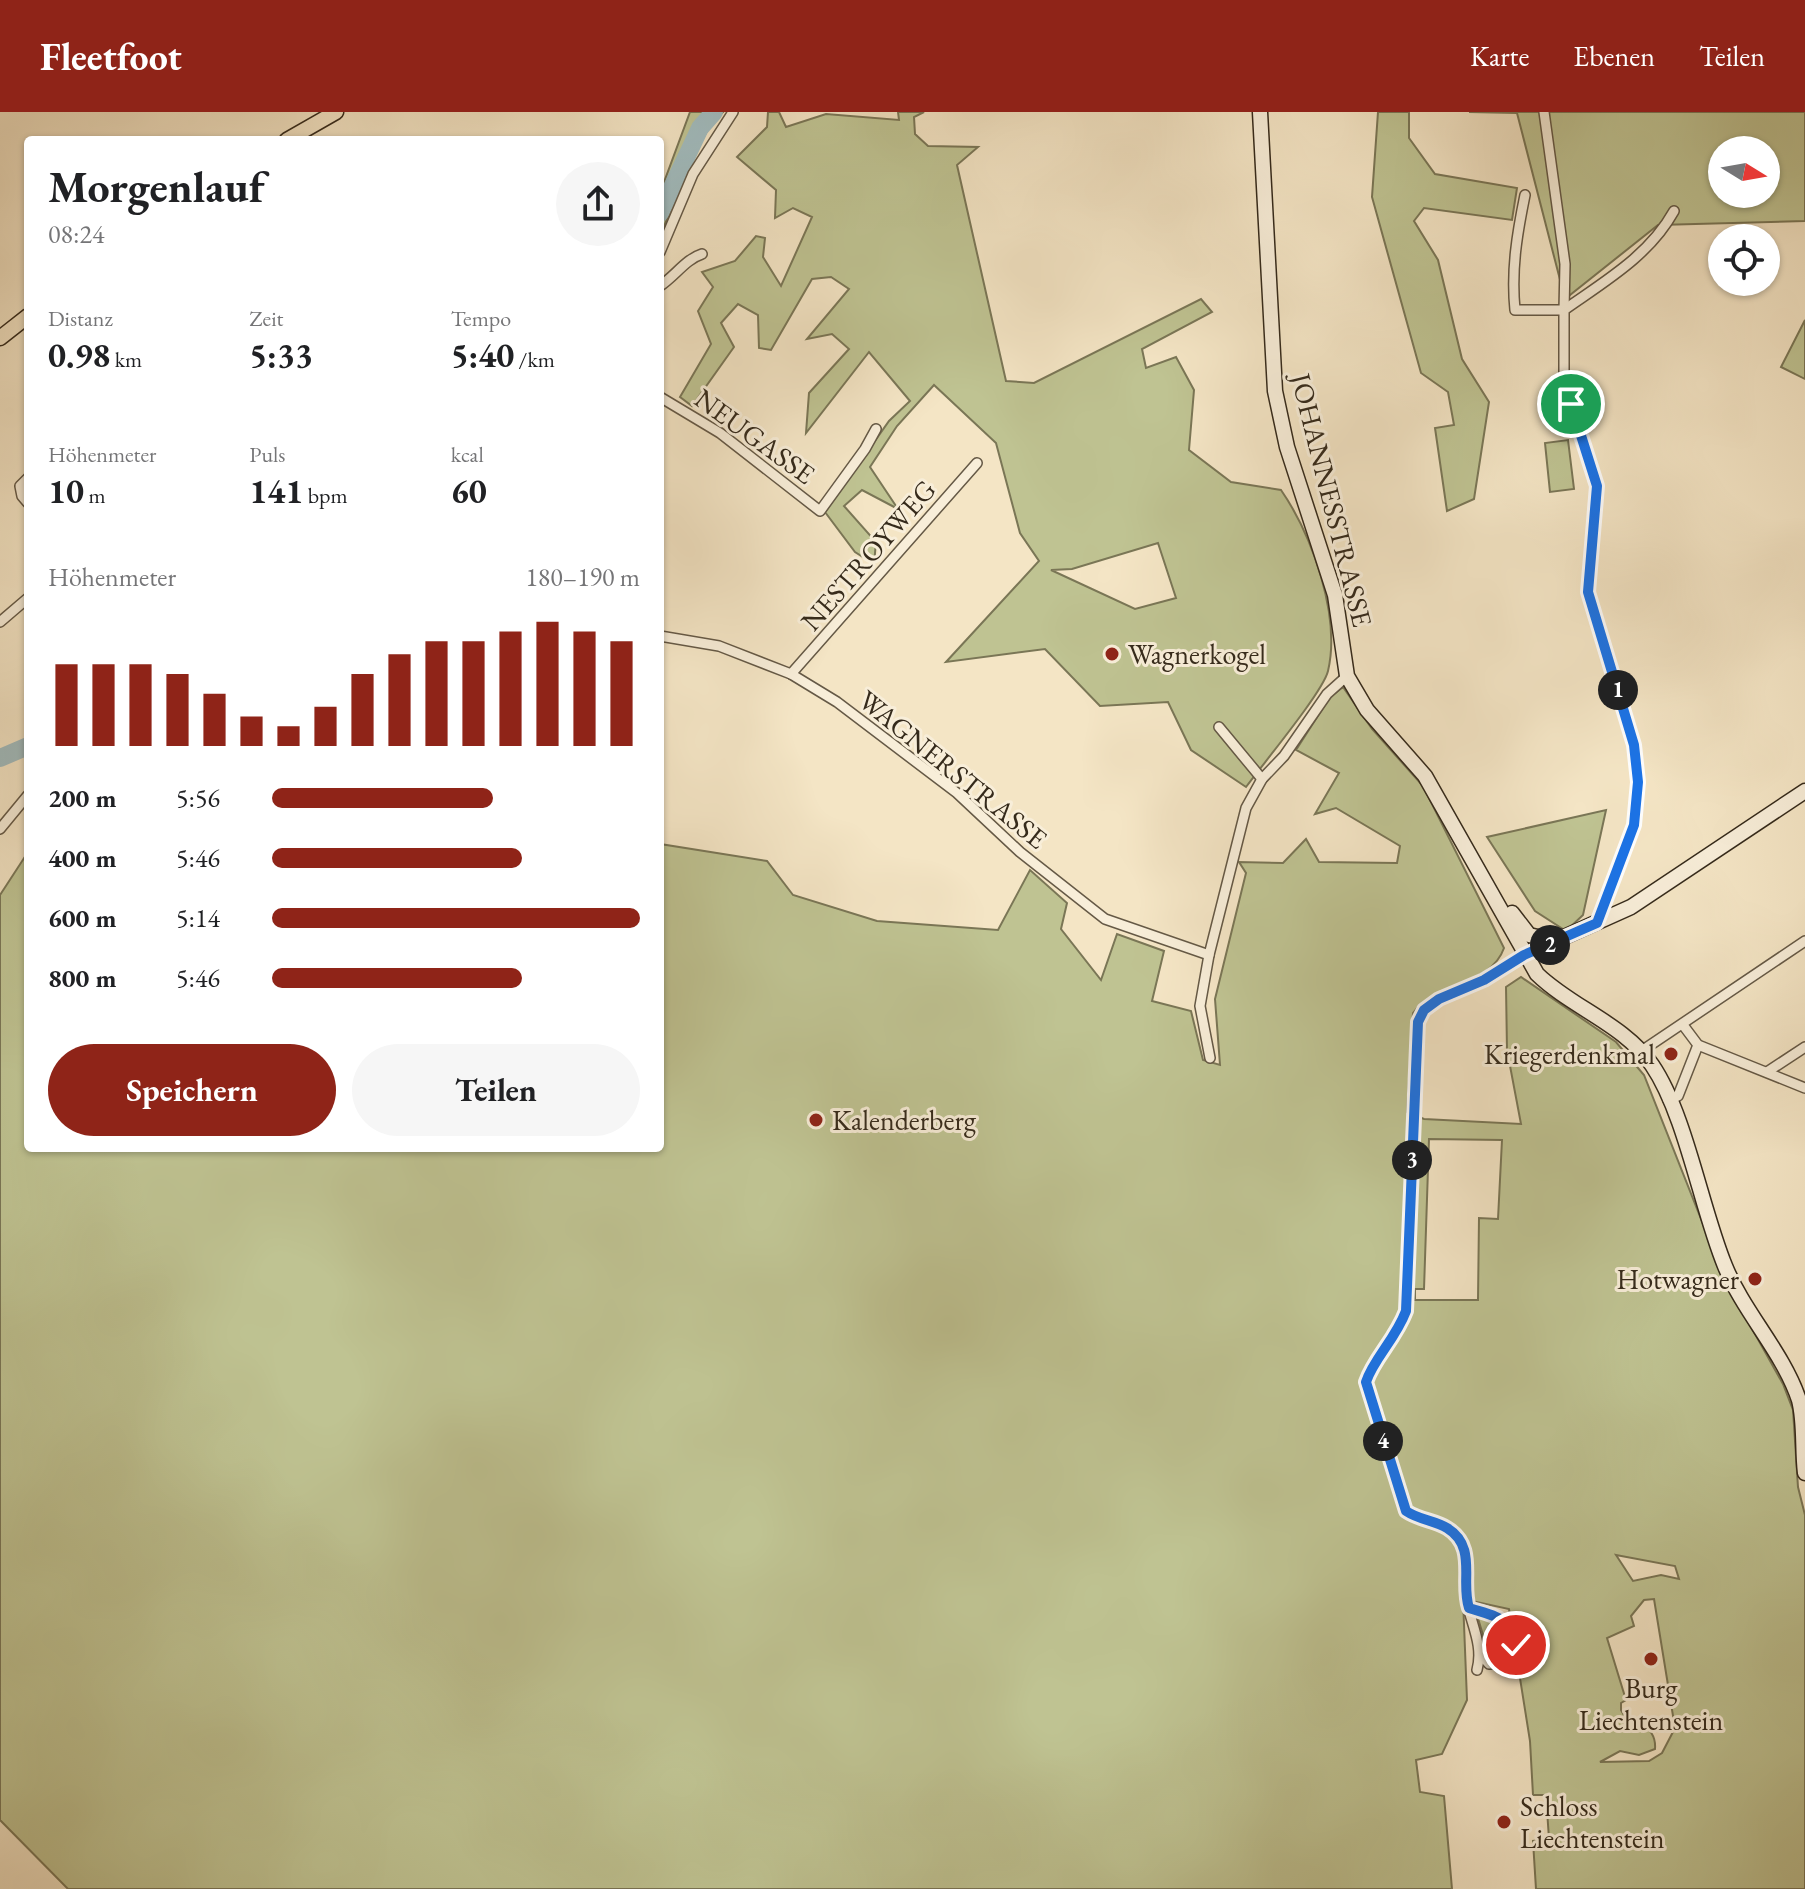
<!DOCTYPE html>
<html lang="de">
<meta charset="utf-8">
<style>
body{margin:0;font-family:"EB Garamond",serif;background:#f6f6f6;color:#202124;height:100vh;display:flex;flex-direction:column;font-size:30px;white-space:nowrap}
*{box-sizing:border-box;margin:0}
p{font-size:26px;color:#757577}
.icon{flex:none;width:44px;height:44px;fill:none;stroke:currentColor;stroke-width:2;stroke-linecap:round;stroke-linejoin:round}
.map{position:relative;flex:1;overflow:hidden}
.panel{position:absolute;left:24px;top:24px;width:640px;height:1016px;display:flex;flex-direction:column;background:#fff;border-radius:8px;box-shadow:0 2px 6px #0004}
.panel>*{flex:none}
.needle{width:52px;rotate:101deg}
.buttons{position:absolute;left:1708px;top:24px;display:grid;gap:16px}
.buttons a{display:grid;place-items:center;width:72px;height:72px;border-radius:50%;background:#fff;box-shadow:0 2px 6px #0004;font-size:40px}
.pin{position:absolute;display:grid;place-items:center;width:68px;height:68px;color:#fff;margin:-34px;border:4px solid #fff;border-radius:50%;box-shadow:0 2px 8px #0007}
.km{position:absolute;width:40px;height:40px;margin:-20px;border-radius:50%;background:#222;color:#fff;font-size:22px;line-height:40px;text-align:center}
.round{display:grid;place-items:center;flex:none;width:84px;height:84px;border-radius:42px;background:#f6f6f6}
.overview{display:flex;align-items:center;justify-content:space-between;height:136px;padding:0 24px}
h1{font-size:44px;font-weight:700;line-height:60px}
.stats{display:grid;grid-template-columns:repeat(3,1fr);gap:12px;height:136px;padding:8px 24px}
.stats div{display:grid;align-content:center}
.stats b{font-size:34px;font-weight:700}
.stats small{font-size:22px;font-weight:400}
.stats p{font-size:22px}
.chart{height:224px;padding:16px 24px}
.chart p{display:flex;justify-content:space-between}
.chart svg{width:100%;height:144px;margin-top:8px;stroke:#8f2418;stroke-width:6}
.cta{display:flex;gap:16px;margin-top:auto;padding:16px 24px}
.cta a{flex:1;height:92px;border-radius:48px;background:#8f2418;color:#fff;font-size:32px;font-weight:700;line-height:92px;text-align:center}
.cta a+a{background:#f6f6f6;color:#202124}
ul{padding:0 24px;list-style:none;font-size:26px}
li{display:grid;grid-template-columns:128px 96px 1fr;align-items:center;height:60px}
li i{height:20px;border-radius:10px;background:#8f2418}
header{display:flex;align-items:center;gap:48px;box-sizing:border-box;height:112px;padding:0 40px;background:#8f2418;color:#fff}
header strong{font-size:38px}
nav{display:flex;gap:44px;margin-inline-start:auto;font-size:28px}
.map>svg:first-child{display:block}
.green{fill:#bfc392;stroke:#7a7656;stroke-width:2;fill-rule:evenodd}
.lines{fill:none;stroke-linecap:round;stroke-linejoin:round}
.river{stroke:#a1bcbf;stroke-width:18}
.street-casing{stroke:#655946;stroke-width:12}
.secondary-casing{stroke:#352a1b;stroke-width:17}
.primary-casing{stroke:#352a1b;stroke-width:17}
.street{stroke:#f8eed9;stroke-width:9}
.secondary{stroke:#f8eed9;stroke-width:14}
.primary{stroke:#f4e5c5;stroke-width:14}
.route-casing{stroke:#fff;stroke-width:16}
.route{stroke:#1a73e8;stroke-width:10}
.poi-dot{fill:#8f2418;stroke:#f8eed9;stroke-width:3}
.labels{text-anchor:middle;stroke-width:6;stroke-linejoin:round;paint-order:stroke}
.street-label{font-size:28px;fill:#352a1b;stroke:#f8eed9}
.poi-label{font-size:28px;fill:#352a1b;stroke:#f8eed9;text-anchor:start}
</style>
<header>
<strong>Fleetfoot</strong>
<nav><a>Karte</a><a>Ebenen</a><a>Teilen</a></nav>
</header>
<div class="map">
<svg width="1805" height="1777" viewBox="0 0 1805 1777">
<rect width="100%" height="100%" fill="#f4e5c5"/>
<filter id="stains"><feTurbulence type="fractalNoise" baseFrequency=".0025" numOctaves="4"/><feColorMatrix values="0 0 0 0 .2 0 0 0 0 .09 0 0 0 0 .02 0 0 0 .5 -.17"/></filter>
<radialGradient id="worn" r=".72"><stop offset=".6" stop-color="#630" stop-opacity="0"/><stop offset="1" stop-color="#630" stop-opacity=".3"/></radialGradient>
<g class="green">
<path d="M690,0H723C694,26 676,88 660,124V81Z"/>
<path d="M768,0H779L786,15L826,2L899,8L898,0H924L914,5L915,22L928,34L978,35L957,53L1006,269L1034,271L1201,187L1212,200L1142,237L1146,256L1176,245L1194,278L1189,338L1231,370L1281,378C1312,423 1341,504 1328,559C1323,580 1262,653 1246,675L1191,638L1168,590L1100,594L1045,537L946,550L1039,449L1020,421L996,331L934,273L897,314L870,355L898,397L862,378L844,394L876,430L874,452L855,440L825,400L889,309L910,289L869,240L806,321L809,281L849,237L832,222L807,227L849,177L831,165L812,167L771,238L759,236L758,203L738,192L721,211L734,235L692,294L680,285L711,232L698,199L713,175L702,160L735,149L756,124L765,126L763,145L781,174L812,105L793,96L775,106L776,78L737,45L767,15ZM1158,431L1176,486L1135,497L1051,458L1072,457Z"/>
<path d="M1378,0H1409V26L1435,62L1517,76L1512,108L1424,96L1414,109L1438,148L1462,247L1489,290L1474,387L1447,399L1435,316L1454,313L1448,280L1421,261L1372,85Z"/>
<path d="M1469,0H1805V109L1658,113L1565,187L1517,1ZM1722,38H1766V82H1722Z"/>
<path d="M1805,208V267L1781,255Z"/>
<path d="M1568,328L1574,377L1550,380L1545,331Z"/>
<path d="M1343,575L1372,617L1423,674L1504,836C1491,874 1436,870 1413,901L1407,1000L1424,1007L1521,1012L1507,938L1506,875L1521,865L1616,930L1644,963L1726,1170L1783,1272L1793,1298L1798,1375L1805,1403V1777H1536L1533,1729L1549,1727L1546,1683H1533L1530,1629L1509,1497L1463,1487L1467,1588L1442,1642L1416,1648L1420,1680L1444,1684L1452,1777H68L0,1708V783L28,740V1036H660V732L767,749L793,783L877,809L998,818L1030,758L1067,791L1061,817L1101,868L1117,822L1164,839L1152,889L1191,899L1203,948L1220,953L1215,887L1246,761L1239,750L1283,751L1306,727L1319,750L1397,751L1400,734L1336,696L1315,702L1339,661L1296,638L1330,585ZM1429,1027L1502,1028L1498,1107L1479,1106L1478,1188H1415V1177H1424ZM1616,1443L1675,1454L1679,1467L1661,1463L1633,1469ZM1654,1487L1675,1616L1662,1641L1649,1649L1600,1650L1620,1639L1639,1643L1655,1637C1656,1624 1650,1617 1639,1610L1630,1614L1621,1598V1591L1626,1588L1607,1526L1634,1514L1631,1504L1644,1488Z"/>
<path d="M1606,698L1583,803L1566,819L1535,799L1487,725Z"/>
<path d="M1477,1503C1500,1509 1514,1516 1510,1543L1494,1548L1489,1543Z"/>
</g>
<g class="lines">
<g class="river">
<path d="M660,101L700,16L714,0"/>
<path d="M0,646L28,634"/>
</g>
<defs>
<g id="street">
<path d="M1525,83C1517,122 1511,158 1515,198H1564L1565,152L1544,0"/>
<path d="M660,140L693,62L733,0"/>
<path d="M660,174C675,164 686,147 702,142"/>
<path d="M660,285L720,321L820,399L865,337L876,317"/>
<path d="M28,366L20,374L22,384L28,391"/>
<path d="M0,510L28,486"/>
<path d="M660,524L719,534L791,562L837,590L957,681L1020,740L1105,807L1209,843"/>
<path d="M791,562L977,351"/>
<path d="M1219,615L1262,667"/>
<path d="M0,717L28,683"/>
<path d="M1597,811L1634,713L1638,670L1634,633L1588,480L1597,374L1564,269V198C1605,169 1649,144 1674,99"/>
<path d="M1683,913L1698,933L1805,976"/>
<path d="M1640,940L1805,829"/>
<path d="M1210,946L1200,894L1209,843L1246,696L1262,667L1284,644L1327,582L1347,564"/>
<path d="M1767,960L1805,935"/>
<path d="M1668,988L1678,984L1698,933"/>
<path d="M1469,1496C1481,1499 1496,1502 1505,1509C1526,1526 1512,1552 1489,1552L1481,1543"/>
<path d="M1477,1558C1484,1532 1470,1511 1466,1485C1462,1466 1473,1448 1461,1429C1449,1411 1423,1410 1406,1399L1366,1270C1374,1246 1396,1227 1406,1199L1418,910C1432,883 1462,880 1486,867C1500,860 1511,850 1524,843"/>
</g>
<g id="secondary">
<path d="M1260,0L1275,279L1287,335L1335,483L1347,564L1367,598L1425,664L1537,862C1572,896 1624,912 1652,953C1686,1003 1701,1096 1725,1154C1744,1201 1783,1240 1799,1288C1805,1311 1802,1337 1805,1361"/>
<path d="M1512,801L1529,823L1554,829"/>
<path d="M1524,843L1631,795L1805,679"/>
</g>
<g id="primary">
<path d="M287,28L336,0"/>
<path d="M0,226L28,204"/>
</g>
</defs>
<use href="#street" class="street-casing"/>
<use href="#secondary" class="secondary-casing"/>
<use href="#primary" class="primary-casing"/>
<use href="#street" class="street"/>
<use href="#secondary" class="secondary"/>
<use href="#primary" class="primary"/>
</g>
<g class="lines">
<defs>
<path id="route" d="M1516,1533C1506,1503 1497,1505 1469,1496C1460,1469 1478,1435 1447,1416C1434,1408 1419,1408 1406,1399L1366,1270C1374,1246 1395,1228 1406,1199L1418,910L1424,898L1439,887L1484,868L1524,843L1597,811L1634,713L1638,670L1634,633L1588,480L1597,374L1571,292"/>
</defs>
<use href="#route" class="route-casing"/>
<use href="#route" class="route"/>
</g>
<g class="poi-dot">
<circle cx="1112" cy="542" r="8"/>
<circle cx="1671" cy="942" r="8"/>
<circle cx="816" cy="1008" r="8"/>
<circle cx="1755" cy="1167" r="8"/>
<circle cx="1651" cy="1547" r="8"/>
<circle cx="1504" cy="1710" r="8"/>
</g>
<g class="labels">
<g class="street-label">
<text transform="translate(755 324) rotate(36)" y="10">NEUGASSE</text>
<text transform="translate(1332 388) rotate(76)" y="10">JOHANNESSTRASSE</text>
<text transform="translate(868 443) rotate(-49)" y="10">NESTROYWEG</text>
<text transform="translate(953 657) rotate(39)" y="10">WAGNERSTRASSE</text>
</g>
<g class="poi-label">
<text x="1128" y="552">Wagnerkogel</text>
<text x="1655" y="952" text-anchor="end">Kriegerdenkmal</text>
<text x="832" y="1018">Kalenderberg</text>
<text x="1739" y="1177" text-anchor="end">Hotwagner</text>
<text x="1651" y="1586" text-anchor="middle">Burg<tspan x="1651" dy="32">Liechtenstein</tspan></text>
<text x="1520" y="1704">Schloss<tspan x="1520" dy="32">Liechtenstein</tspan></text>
</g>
</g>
<rect width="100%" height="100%" filter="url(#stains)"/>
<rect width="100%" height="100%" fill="url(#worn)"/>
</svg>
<div class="buttons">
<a><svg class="needle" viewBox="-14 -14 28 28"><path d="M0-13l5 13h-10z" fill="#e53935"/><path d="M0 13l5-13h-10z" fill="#757577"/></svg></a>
<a><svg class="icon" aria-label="locate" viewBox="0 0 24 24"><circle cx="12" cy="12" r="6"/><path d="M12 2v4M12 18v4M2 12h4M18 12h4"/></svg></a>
</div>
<div class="pin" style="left:1571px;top:292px;background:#1e9e55"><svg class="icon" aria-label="arrive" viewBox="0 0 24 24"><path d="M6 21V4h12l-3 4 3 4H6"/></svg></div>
<div class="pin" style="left:1516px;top:1533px;background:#d93025"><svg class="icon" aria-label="check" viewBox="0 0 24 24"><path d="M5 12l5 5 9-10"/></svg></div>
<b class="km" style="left:1618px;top:578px">1</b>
<b class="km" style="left:1550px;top:833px">2</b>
<b class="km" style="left:1412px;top:1048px">3</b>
<b class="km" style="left:1383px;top:1329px">4</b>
<section class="panel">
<div class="overview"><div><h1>Morgenlauf</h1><p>08:24</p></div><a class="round"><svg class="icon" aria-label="share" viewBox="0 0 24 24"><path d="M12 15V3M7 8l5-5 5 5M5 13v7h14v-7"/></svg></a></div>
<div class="stats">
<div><p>Distanz</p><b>0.98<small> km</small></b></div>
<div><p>Zeit</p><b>5:33</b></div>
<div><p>Tempo</p><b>5:40<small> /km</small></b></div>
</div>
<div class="stats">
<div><p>Höhenmeter</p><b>10<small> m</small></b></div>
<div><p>Puls</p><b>141<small> bpm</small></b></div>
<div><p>kcal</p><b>60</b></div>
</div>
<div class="chart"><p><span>Höhenmeter</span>180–190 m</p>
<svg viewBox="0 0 160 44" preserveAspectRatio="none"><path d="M5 44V19M15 44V19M25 44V19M35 44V22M45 44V28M55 44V35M65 44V38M75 44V32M85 44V22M95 44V16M105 44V12M115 44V12M125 44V9M135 44V6M145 44V9M155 44V12"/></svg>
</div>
<ul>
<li><b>200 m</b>5:56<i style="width:60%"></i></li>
<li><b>400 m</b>5:46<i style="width:68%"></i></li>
<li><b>600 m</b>5:14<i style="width:100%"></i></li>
<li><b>800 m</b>5:46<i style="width:68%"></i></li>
</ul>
<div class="cta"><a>Speichern</a><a>Teilen</a></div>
</section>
</div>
